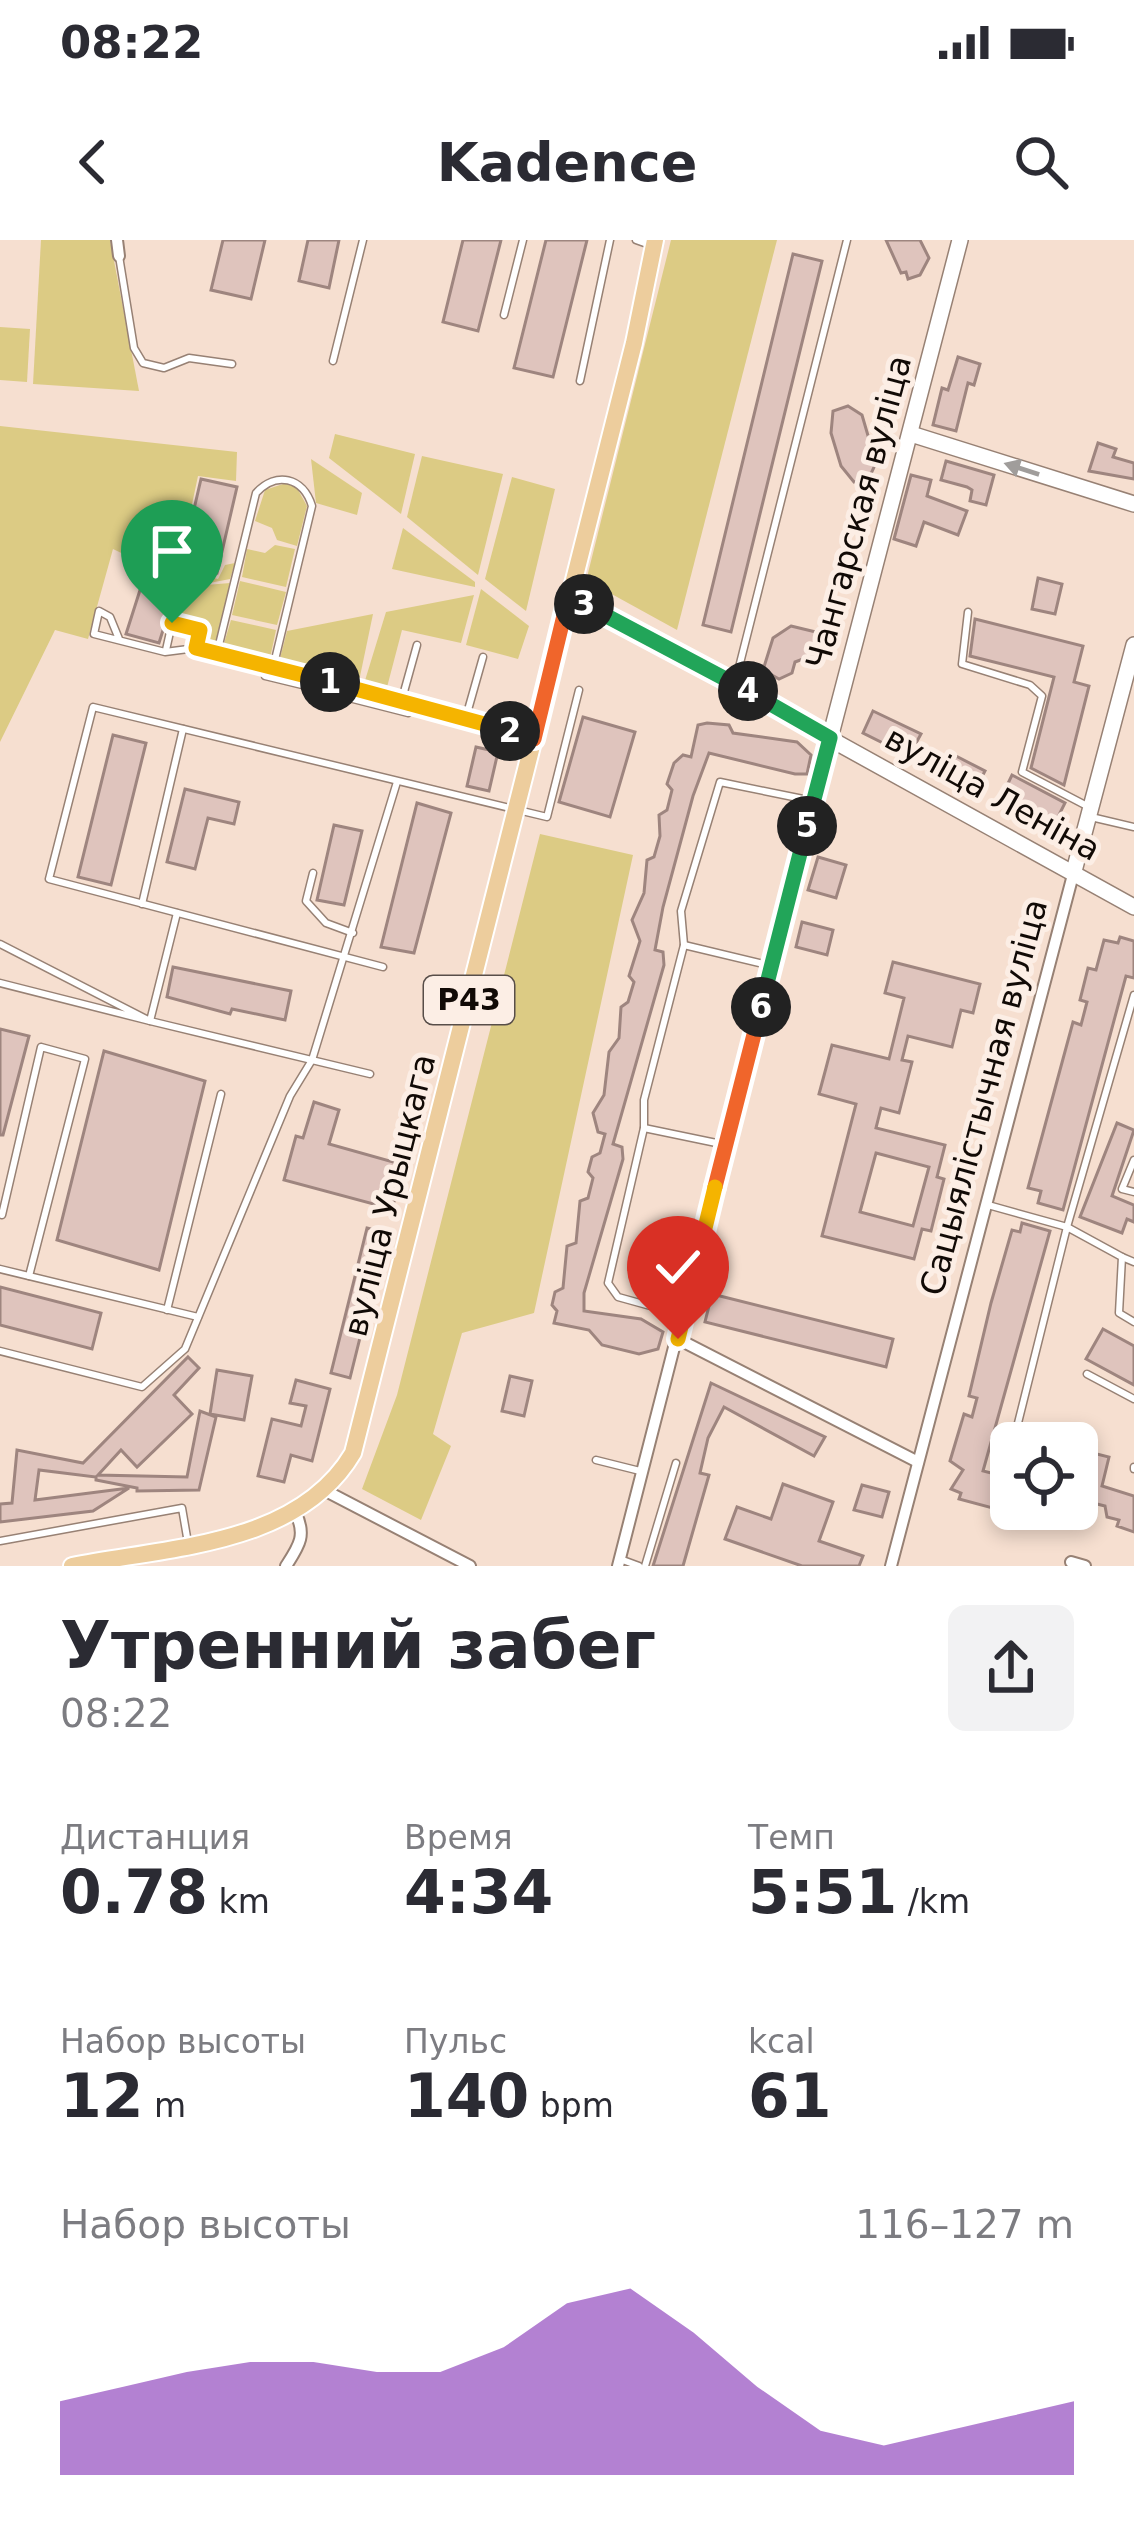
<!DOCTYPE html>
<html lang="ru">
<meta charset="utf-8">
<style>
body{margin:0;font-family:"DejaVu Sans",sans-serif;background:#f2f2f3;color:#2b2b33;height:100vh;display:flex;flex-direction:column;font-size:45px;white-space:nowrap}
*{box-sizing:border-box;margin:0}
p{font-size:39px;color:#7c7c81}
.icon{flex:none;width:66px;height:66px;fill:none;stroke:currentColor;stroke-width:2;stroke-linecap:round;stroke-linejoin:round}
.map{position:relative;height:1326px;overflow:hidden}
.sheet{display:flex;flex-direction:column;background:#fff;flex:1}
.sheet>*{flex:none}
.fabs{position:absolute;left:990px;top:1182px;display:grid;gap:24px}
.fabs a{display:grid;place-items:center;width:108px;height:108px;border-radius:18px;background:#fff;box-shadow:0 6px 18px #0003;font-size:60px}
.pin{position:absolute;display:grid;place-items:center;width:102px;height:102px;color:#fff;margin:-123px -51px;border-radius:50% 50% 50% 0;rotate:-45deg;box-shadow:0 0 12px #0007}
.pin .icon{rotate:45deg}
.km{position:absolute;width:60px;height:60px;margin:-30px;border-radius:50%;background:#222;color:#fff;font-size:33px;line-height:60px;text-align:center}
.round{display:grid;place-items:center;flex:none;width:126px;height:126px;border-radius:18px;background:#f2f2f3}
.headline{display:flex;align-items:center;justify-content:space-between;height:204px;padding:0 60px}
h1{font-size:66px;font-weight:700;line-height:90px}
.figures{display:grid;grid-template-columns:repeat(3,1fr);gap:18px;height:204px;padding:12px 60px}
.figures div{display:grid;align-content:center}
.figures b{font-size:60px;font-weight:700}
.figures small{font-size:33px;font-weight:400}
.figures p{font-size:33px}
.chart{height:336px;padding:24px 60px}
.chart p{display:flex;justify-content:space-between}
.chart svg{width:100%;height:216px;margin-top:12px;fill:#944cbf;opacity:.7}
.status{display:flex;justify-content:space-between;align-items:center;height:84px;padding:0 60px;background:#fff;direction:ltr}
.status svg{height:33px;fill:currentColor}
header{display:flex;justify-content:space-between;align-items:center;height:156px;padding:0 60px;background:#fff;font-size:54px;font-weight:700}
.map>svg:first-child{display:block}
.green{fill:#dccb84}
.building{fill:#dfc4bd;stroke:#9e857f;stroke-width:3;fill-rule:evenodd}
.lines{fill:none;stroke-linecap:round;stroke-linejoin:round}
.lane-casing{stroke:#978174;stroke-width:9}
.street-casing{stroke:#978174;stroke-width:14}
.secondary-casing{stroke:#978174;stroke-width:18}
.primary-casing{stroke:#fff;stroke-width:20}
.lane{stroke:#fff;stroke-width:6}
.street{stroke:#fff;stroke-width:10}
.secondary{stroke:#fff;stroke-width:15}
.primary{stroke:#edcd9d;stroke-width:16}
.oneway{fill:#a09d9b}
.split-1-casing{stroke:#fff;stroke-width:24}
.split-2-casing{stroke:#fff;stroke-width:24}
.split-3-casing{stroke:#fff;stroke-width:24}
.split-4-casing{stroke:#fff;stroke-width:24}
.split-5-casing{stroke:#fff;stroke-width:24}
.split-6-casing{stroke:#fff;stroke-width:24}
.split-7-casing{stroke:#fff;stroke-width:24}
.split-8-casing{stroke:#fff;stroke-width:24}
.split-1{stroke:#f5b400;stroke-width:15}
.split-2{stroke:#f5b400;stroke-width:15}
.split-3{stroke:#f0652b;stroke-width:15}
.split-4{stroke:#22a559;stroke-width:15}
.split-5{stroke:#22a559;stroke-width:15}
.split-6{stroke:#22a559;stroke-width:15}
.split-7{stroke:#f0652b;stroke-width:15}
.split-8{stroke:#f5b400;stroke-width:15}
.labels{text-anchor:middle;stroke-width:10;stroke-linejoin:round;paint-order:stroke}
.shield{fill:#fceee5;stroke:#584e49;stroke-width:3}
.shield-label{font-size:30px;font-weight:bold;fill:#110a06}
.street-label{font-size:33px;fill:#110a06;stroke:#fceee5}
</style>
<div class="status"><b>08:22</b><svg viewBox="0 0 49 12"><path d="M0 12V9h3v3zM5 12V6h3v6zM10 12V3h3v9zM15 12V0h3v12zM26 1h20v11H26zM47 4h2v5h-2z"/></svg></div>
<header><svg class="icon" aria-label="back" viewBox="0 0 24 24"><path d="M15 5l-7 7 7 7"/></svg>Kadence<svg class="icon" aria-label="search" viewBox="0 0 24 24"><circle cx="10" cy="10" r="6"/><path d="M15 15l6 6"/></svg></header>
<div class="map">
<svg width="1134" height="1326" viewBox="0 0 1134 1326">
<rect width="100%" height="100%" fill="#f6dfd0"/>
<g class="green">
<path d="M41,0H110L139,151L33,144Z"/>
<path d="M671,0H777L677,390L588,341V333Z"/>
<path d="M0,87L30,89L27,142L0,140Z"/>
<path d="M0,186L237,212L236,241L198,236L178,330L218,339L225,325L235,323L230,339L194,346L230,343L214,409L199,406L202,389L170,381L176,354L171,337L113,309L88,399L55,390L0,502Z"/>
<path d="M335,194L415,214L401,274L329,218Z"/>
<path d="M422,216L503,234L478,335L407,277Z"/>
<path d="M311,219L362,253L357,275L316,263Z"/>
<path d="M512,237L555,249L526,371L485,339Z"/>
<path d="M286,243L297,248L307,266L297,306L277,300L272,288L255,281L265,250Z"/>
<path d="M403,288L475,342V347L392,329Z"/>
<path d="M275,305L295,309L286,347L242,337L247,309L265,313Z"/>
<path d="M240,341L286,352L277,385L232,375Z"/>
<path d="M481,349L529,386L518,419L466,405Z"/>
<path d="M474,355L461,403L402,390L386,451L398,457L363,447L386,372Z"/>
<path d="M373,374L358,446L278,426L287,391Z"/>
<path d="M231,380L276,390L269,423L222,410Z"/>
<path d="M540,594L633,615L534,1073L462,1093L433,1194L451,1206L421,1280L362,1249L397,1155Z"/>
</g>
<g class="building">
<path d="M223,0H265L251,59L211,50Z"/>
<path d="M308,0H339L329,48L299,41Z"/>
<path d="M463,0H501L478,91L443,82Z"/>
<path d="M546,0H587L553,137L514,128Z"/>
<path d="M886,0H920L929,18L920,35L908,39L906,32L901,33Z"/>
<path d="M793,14L822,21L731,392L703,385Z"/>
<path d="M958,117L980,124L974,145L968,143L956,191L933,185L942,148L948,150Z"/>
<path d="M848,166L862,175L876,223L869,238L854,242L841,226L831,193L833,171Z"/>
<path d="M1098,203L1116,209L1113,217L1134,223V239L1089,231Z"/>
<path d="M946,221L994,235L986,265L970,261L972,250L967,247L941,240Z"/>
<path d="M911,235L931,240L927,256L967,271L958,295L924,282L916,306L894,299Z"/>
<path d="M201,239L237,247L217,333L181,325Z"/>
<path d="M1038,338L1062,344L1055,374L1032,369Z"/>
<path d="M141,347L175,352L159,403L126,394Z"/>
<path d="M975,379L1083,406L1074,442L1089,446L1064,545L1031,528L1054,437L970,416Z"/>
<path d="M791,386L824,394L825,411L795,422L792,433L779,439L763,430L773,398Z"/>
<path d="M873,471L921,494L909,516L863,493Z"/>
<path d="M583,477L635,492L610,577L559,562Z"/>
<path d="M707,483L729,485L733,493L797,502L811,515L807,534H795L709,513L693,556L663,667L655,710L663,712L664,725L613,904L622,907L623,919L584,1053V1071L641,1079L663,1092L658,1109L639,1114L602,1105L589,1090L554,1083L557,1071L552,1065L555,1052L563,1048L567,1006L576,1003L580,961L588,958L593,938L588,932L592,917L600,913L605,894L598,892L593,873L604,855L609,812L619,798L621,767L628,762L634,742L629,736L640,701L632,680L644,653L647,620L654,617L660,596L659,575L667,570L672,550L667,544L674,523L683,515L691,517L698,485Z"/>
<path d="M113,495L146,503L111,645L78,637Z"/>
<path d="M476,507L498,512L489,551L467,546Z"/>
<path d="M956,516L985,531L973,554L944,540Z"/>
<path d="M1012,535L1065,563L1051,591L998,564Z"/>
<path d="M185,549L239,562L234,584L208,578L195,629L167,622Z"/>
<path d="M417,563L451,573L414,713L381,707Z"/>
<path d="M334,585L362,591L344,665L317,660Z"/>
<path d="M818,617L846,625L836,658L808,650Z"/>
<path d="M802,682L833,690L827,715L796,707Z"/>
<path d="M1120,697L1134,701V738L1126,736L1063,970L1038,963L1041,951L1028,948L1073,782L1081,785L1087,762L1080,760L1088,728L1096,730L1104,700L1118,703Z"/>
<path d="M893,722L980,744L973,773L961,770L952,807L908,796L902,820L912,822L899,873L881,868L876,888L945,905L937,937L944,939L931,991L922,989L914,1019L822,996L856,864L819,854L826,828L832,805L889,819L904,758L885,753ZM876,913L929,927L913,986L860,972Z"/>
<path d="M173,727L291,751L285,780L232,769L230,774L167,757Z"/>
<path d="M0,789L29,796L3,895H0Z"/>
<path d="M104,811L205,841L159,1030L57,1000Z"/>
<path d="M314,862L339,870L329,904L404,925L392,969L284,940L296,896L303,898Z"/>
<path d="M1117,883L1134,890L1112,956L1134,965V982L1127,979L1122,993L1080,977Z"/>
<path d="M1022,983L1050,991L983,1231L1011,1238V1269H1053L1049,1283L959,1259L961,1253L951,1249L963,1230L950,1221L964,1174L972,1177L977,1158L969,1156L991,1063L1012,990L1020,992Z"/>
<path d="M367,988L386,993L350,1138L331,1133Z"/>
<path d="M0,1047L101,1073L92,1109L0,1085Z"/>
<path d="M712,1054L893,1099L886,1127L705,1082Z"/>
<path d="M1103,1089L1134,1106V1145L1086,1119Z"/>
<path d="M188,1117L199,1128L174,1155L192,1174L137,1227L121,1210L98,1235L187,1237L200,1171L216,1177L199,1250L137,1251V1248L96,1240V1237L39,1230L35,1260L129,1248L93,1271L0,1282V1264L12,1263L17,1210L83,1223Z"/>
<path d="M217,1130L252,1136L244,1180L210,1174Z"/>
<path d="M510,1136L532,1141L524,1176L502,1171Z"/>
<path d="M296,1140L330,1149L312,1221L291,1215L284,1242L258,1236L272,1179L301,1186L306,1166L290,1163Z"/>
<path d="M711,1143L825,1197L814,1216L724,1167L708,1198L700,1233L709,1235L683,1326H653Z"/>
<path d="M1085,1211L1109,1217L1102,1246L1134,1256V1292L1117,1286L1119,1280L1107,1277L1105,1266L1077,1259V1223L1082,1225Z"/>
<path d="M783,1244L833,1262L819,1301L863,1316L859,1326H802L725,1299L737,1267L771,1279Z"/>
<path d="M862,1245L889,1252L882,1277L854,1270Z"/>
</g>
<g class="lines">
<defs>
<g id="lane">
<path d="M636,0L650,5"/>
<path d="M119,16L134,108L143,123L164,128L189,118L232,124"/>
<path d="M504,75L523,0"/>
<path d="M333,121L363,0"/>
<path d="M580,141L610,0"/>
<path d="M968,372L962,424L1030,445L1042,456L1022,532L1087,566"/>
<path d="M119,399L110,377L99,371L94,394L165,412L196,408L530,498"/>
<path d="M166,410L172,383L199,390L196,408"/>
<path d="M217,413L256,253C276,231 303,237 312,266L273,428"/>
<path d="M268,427L265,436L335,453L338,444"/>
<path d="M735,443L847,0"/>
<path d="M356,449L353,459L408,473L411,463"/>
<path d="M402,459L417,405"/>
<path d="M466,477L483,417"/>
<path d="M1091,577L1134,587"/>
<path d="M313,633L306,661L326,683L353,693"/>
<path d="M142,664L183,489"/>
<path d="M177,673L150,781L370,834"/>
<path d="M0,704L150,781L0,743"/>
<path d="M684,705L772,726"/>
<path d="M383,727L49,639L93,467L547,577L579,450"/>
<path d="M644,888L726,905"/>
<path d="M1134,920L1122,949L1134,952"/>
<path d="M988,965L1067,987L1134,755"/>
<path d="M2,975L41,807L85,819L29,1036"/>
<path d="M1122,1017L1134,1022"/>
<path d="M0,1029L198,1077"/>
<path d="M167,1070L221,854"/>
<path d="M683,1075L618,1057L608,1043L644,888V860L684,705L681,671L720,542L813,561"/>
<path d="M0,1111L142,1147L185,1109L290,856L312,820L397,542"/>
<path d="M1087,1134L1134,1159"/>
<path d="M1011,1211L1067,987L1122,1017L1119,1073L1134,1082"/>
<path d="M596,1220L640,1231"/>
<path d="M1134,1227V1229"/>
<path d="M0,1301L182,1268L188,1303"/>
<path d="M620,1319L639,1326"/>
<path d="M645,1326L676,1223"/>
</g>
<g id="street">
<path d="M117,0L119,16"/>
<path d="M678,1099L918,1222"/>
<path d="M324,1250L470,1326"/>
<path d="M1071,1322L1085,1326"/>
<path d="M286,1326C299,1306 307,1295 295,1272"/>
<path d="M618,1326L830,498"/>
<path d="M891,1326L1074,631"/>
</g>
<g id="secondary">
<path d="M911,194L1134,264"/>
<path d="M568,359L590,366L1134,667"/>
<path d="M830,498L960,0"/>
<path d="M1074,631L1134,405"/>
</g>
<path id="primary" d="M72,1326C168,1307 298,1306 353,1213L634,103L655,0"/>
</defs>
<use href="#lane" class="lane-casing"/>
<use href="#street" class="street-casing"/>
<use href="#secondary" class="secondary-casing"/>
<use href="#primary" class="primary-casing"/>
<use href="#lane" class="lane"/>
<use href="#street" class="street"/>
<use href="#secondary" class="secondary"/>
<use href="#primary" class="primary"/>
</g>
<defs><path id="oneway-solid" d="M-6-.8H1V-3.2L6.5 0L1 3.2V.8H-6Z" transform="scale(3)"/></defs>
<use class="oneway" href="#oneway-solid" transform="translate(1022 229) rotate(-162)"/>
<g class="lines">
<defs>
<path id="split-1" d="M172,383L200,390L196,408L330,442"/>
<path id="split-2" d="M330,442L510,491"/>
<path id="split-3" d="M510,491L534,499L568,359L584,364"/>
<path id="split-4" d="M584,364L748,451"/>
<path id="split-5" d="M748,451L830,498L807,586"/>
<path id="split-6" d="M761,767L807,586"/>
<path id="split-7" d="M715,947L761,767"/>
<path id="split-8" d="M678,1099L715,947"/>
</defs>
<use href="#split-1" class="split-1-casing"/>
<use href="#split-2" class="split-2-casing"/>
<use href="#split-3" class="split-3-casing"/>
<use href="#split-4" class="split-4-casing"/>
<use href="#split-5" class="split-5-casing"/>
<use href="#split-6" class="split-6-casing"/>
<use href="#split-7" class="split-7-casing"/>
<use href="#split-8" class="split-8-casing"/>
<use href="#split-1" class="split-1"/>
<use href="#split-2" class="split-2"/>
<use href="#split-3" class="split-3"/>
<use href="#split-4" class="split-4"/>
<use href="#split-5" class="split-5"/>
<use href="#split-6" class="split-6"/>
<use href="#split-7" class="split-7"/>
<use href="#split-8" class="split-8"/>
</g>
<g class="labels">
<rect class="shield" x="424" y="736" width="90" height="48" rx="9"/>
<g class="shield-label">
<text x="469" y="770">Р43</text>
</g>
<g class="street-label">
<text transform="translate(858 272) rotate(-75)" y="12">Чангарская вуліца</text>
<text transform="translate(993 553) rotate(29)" y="12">вуліца Леніна</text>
<text transform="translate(983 857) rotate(-75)" y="12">Сацыялістычная вуліца</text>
<text transform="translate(389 955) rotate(-76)" y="12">вуліца Урыцкага</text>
</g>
</g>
</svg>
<div class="fabs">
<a><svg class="icon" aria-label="locate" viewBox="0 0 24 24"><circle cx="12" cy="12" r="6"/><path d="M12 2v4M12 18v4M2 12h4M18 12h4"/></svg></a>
</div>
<div class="pin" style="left:172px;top:383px;background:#1e9e55"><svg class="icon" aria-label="arrive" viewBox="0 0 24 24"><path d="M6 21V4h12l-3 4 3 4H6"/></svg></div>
<div class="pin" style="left:678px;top:1099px;background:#d93025"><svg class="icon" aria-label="check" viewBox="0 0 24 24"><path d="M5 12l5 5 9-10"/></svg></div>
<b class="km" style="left:330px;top:442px">1</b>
<b class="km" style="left:510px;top:491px">2</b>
<b class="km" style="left:584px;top:364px">3</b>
<b class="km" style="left:748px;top:451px">4</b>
<b class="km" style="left:807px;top:586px">5</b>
<b class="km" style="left:761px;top:767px">6</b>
</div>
<section class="sheet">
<div class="headline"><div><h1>Утренний забег</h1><p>08:22</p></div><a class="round"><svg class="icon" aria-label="share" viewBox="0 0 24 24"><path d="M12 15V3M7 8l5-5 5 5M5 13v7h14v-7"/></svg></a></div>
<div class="figures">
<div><p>Дистанция</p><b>0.78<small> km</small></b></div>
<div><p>Время</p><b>4:34</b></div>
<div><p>Темп</p><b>5:51<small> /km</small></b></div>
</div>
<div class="figures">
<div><p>Набор высоты</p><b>12<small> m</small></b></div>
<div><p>Пульс</p><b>140<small> bpm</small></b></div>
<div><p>kcal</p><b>61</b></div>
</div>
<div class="chart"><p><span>Набор высоты</span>116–127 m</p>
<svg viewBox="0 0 160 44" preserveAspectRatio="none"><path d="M0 44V29L10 26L20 23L30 21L40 21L50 23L60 23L70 18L80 9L90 6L100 15L110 26L120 35L130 38L140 35L150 32L160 29V44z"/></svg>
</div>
</section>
